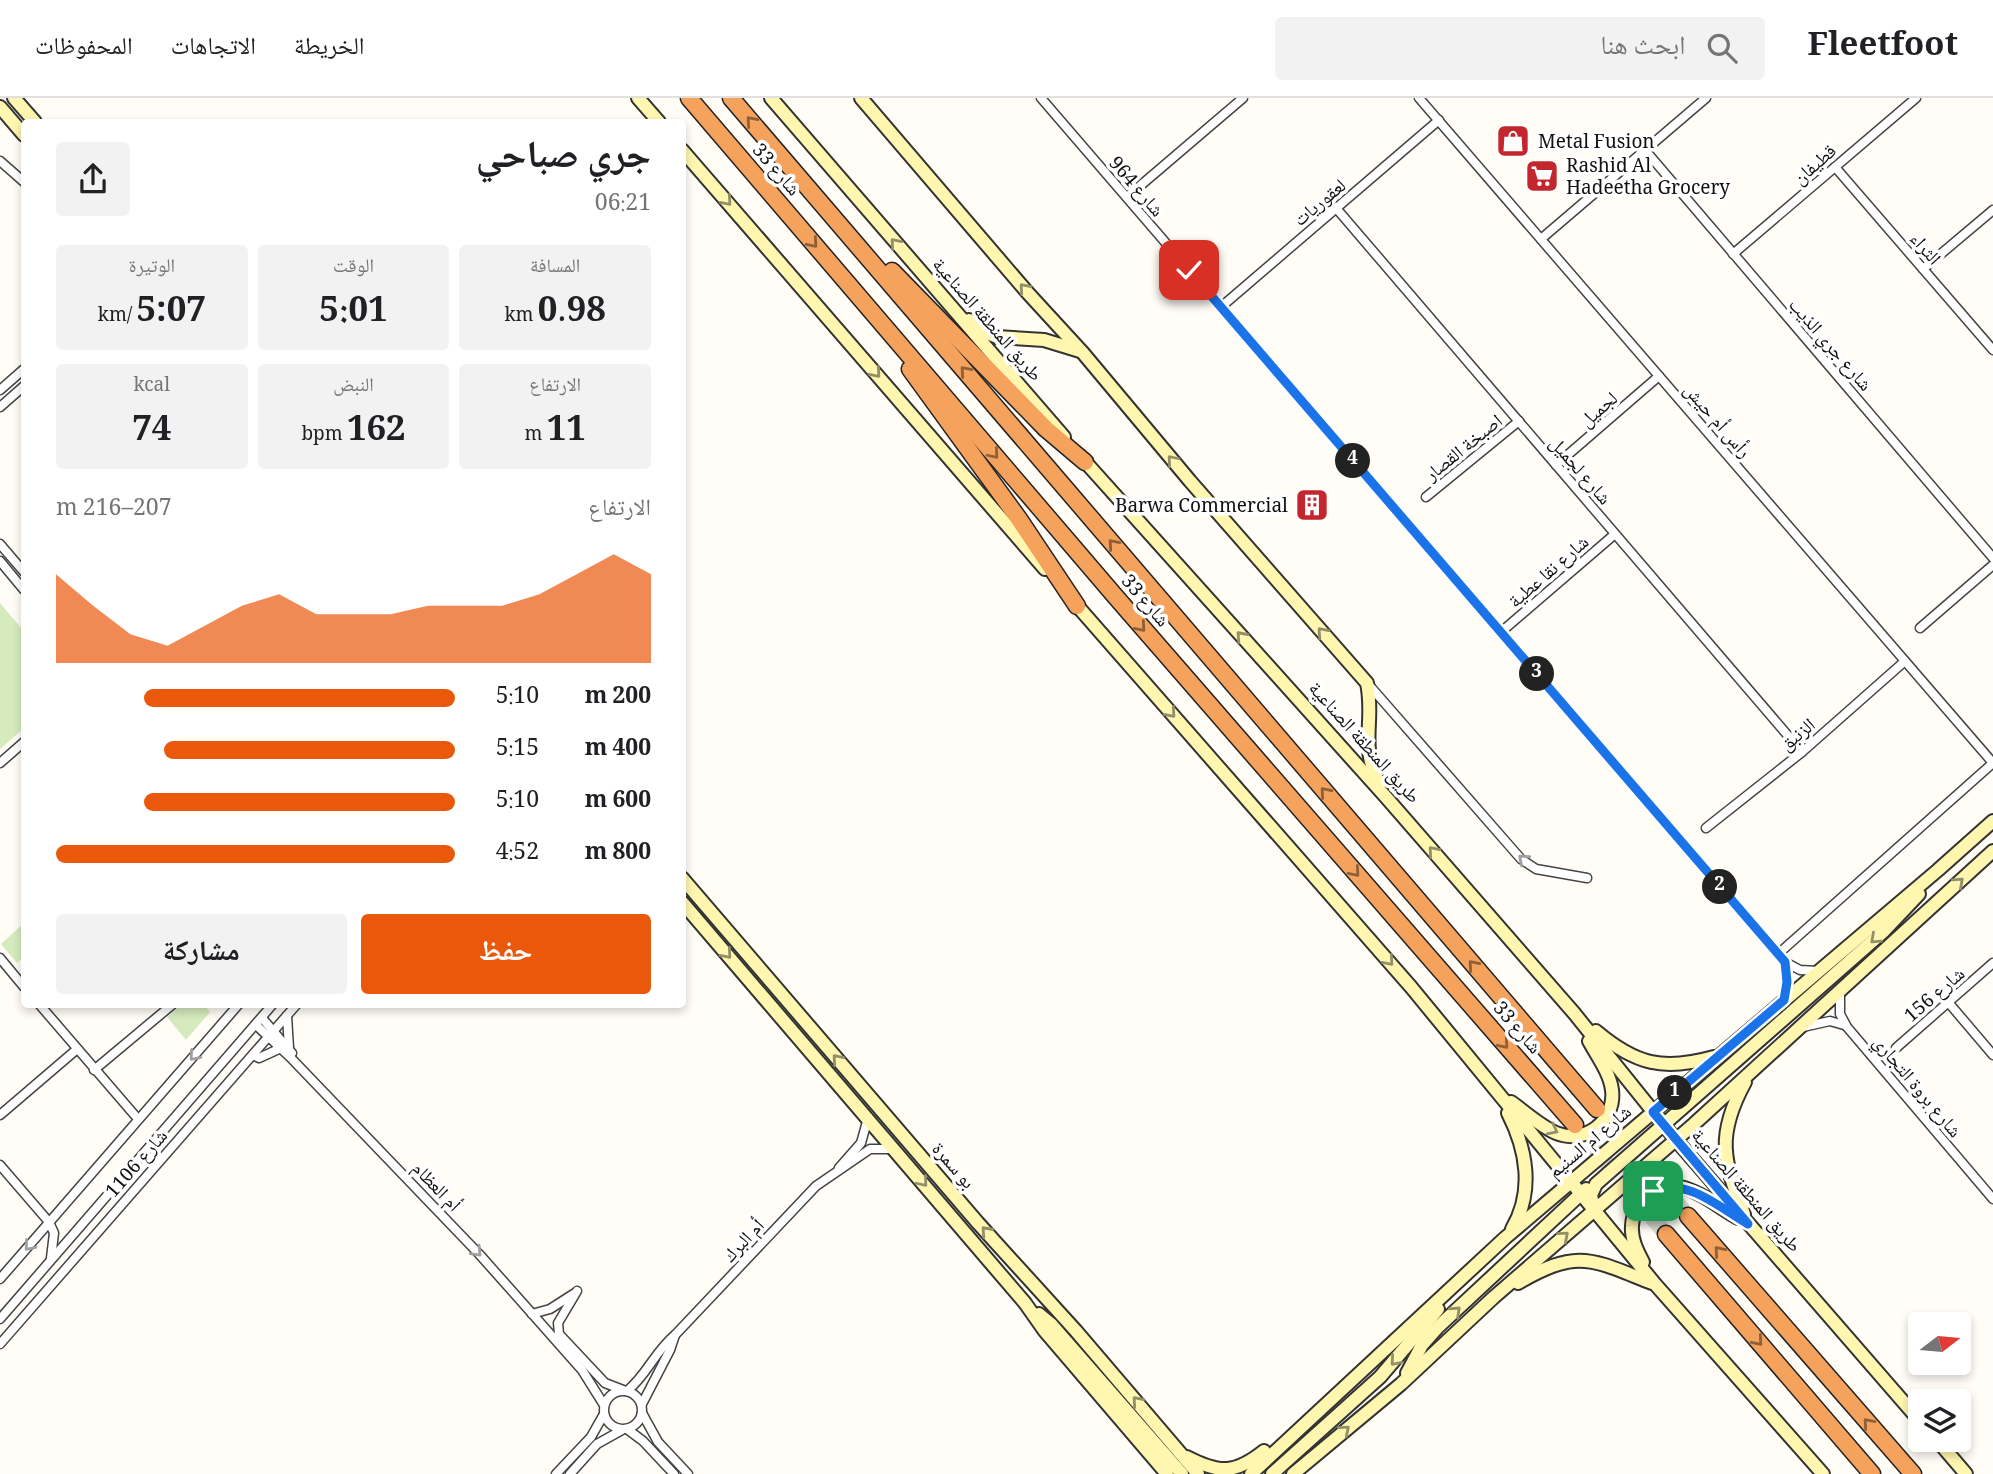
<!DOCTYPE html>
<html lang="ar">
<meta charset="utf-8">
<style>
body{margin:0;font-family:Georgia,"Noto Naskh Arabic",serif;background:#f2f2f2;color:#202124;direction:rtl;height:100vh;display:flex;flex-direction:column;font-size:26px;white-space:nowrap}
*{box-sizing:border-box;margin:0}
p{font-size:23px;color:#757577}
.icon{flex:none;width:38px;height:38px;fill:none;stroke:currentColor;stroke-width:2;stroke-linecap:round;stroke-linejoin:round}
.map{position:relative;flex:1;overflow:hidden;direction:ltr}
.details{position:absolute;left:21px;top:21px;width:665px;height:889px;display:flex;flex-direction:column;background:#fff;border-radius:7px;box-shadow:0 4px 10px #0003;direction:rtl}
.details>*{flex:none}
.needle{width:46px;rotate:74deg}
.tools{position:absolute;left:1908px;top:1214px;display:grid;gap:14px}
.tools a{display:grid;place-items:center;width:63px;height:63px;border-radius:7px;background:#fff;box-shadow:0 4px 10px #0003;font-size:35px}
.pin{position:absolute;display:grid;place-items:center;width:60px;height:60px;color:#fff;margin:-30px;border-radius:14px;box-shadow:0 4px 10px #0006}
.km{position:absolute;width:35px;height:35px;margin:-18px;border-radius:50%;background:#222;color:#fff;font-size:19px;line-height:35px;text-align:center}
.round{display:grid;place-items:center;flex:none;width:74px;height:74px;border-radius:7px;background:#f2f2f2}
.summary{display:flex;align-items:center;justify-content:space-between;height:119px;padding:0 35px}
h1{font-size:38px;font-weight:700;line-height:52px}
.metrics{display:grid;grid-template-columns:repeat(3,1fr);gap:10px;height:119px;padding:7px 35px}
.metrics div{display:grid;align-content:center;border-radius:7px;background:#f2f2f2;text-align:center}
.metrics b{font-size:35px;font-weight:700}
.metrics small{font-size:19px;font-weight:400}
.metrics p{font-size:19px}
.chart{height:196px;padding:14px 35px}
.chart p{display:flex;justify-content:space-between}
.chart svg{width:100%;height:126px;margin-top:7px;fill:#ea580c;opacity:.7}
.primary-button{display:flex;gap:14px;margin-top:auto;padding:14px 35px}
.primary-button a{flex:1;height:80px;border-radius:7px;background:#ea580c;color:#fff;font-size:28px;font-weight:700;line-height:80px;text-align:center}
.primary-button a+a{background:#f2f2f2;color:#202124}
ul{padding:0 35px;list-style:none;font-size:23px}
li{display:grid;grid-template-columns:112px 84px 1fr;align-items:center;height:52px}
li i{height:18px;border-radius:9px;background:#ea580c}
header{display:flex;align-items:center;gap:42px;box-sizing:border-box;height:98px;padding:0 35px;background:#fff;border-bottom:2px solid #e0e0e0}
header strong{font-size:33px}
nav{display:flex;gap:38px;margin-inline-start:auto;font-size:24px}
.search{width:490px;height:63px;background:#f2f2f2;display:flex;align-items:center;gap:18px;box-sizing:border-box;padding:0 24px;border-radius:7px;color:#757577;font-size:26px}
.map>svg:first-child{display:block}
.green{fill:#d5ebbd}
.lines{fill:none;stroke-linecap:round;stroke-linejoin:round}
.highway-tunnel{stroke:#dbdad3;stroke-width:16;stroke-dasharray:16 8;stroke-linecap:butt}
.street-casing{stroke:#444;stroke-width:11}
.secondary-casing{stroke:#333;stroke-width:16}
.highway-casing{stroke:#222;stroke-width:19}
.street{stroke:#fff;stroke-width:8}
.secondary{stroke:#fff6b0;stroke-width:12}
.highway{stroke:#f5a25d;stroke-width:16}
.oneway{stroke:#8e613b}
.oneway2{stroke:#948f68}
.oneway3{stroke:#a0a0a0}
.route-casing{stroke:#fff;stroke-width:14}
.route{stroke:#1a73e8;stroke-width:9}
.labels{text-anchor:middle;stroke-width:7;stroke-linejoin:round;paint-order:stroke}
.poi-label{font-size:19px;fill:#111;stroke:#fff;text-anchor:start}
.street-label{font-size:19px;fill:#111;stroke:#fff}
</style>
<header>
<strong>Fleetfoot</strong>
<div class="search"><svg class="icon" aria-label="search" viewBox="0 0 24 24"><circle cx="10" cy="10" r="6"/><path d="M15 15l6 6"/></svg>ابحث هنا</div>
<nav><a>الخريطة</a><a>الاتجاهات</a><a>المحفوظات</a></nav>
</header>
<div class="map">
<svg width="1993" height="1376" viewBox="0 0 1993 1376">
<rect width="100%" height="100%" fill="#fffdf5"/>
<g class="green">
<path d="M0,505L21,530L24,527V630L0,651Z"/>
<path d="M24,825V858L17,865L1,846Z"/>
<path d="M181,907H204L210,914L186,942L167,919Z"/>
</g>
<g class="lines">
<g class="highway-tunnel">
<path d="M1597,1011L1688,1118"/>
<path d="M1575,1027L1666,1136"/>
</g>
<defs>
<g id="street">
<path d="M1041,0L1785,864L1800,872L1818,873"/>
<path d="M1419,0L1993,665"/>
<path d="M1645,52L1993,460"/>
<path d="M0,63L24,84"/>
<path d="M1835,69L1993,252"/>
<path d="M1127,99L1243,0"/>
<path d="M1336,110L1802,654"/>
<path d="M1541,141L1706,0"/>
<path d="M1733,156L1916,0"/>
<path d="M1923,171L1993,112"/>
<path d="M1221,209L1439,22"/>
<path d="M0,292L24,271"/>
<path d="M0,309L24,288"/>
<path d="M1556,367L1659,278"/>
<path d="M1426,399L1519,323"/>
<path d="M0,446L24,474"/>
<path d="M0,463L24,492"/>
<path d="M1920,530L1993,467"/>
<path d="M1501,534L1615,436"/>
<path d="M1369,587L1521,761L1536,771L1587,780"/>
<path d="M0,665L24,644"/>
<path d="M1706,730L1802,654L1905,563"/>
<path d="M1778,856L1993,665"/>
<path d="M0,860L24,889"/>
<path d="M1840,893V916L1847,929L1993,1101"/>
<path d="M1784,902L1787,884L1785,864"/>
<path d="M1948,904L1993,957"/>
<path d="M39,906L138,1021"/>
<path d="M287,918L289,950"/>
<path d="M262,920L292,955"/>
<path d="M256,927L290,959L480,1157L582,1272L604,1307"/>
<path d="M1803,929L1830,923L1844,927"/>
<path d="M1896,950L1993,865"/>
<path d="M253,957L259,960L281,950"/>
<path d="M94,972L173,906"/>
<path d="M0,1017L76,952"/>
<path d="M0,1067L49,1124L54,1135L51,1160"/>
<path d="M839,1070L861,1045L868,1020"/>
<path d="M0,1181L239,906"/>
<path d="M577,1193L558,1225L559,1236L605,1285L623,1292"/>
<path d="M532,1216L550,1211L575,1195"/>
<path d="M0,1221L273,906"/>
<path d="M0,1246L297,906"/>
<circle cx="623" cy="1312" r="19"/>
<path d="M627,1293C647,1277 655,1253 675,1237L816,1088L870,1051H892"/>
<path d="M642,1306L670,1252L675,1237"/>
<path d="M642,1315L658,1344L688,1376"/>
<path d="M627,1331L643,1343L674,1376"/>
<path d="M556,1376L591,1339L604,1316"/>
<path d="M570,1376L597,1346L622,1332"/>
</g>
<g id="secondary">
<path d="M14,0L35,24"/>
<path d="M638,0L659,24"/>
<path d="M771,0L1064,339"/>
<path d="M861,0L1027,194L1083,255L1190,383L1367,585C1375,624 1359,646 1379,685"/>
<path d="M0,9L24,37"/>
<path d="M682,52L1045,471"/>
<path d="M969,222L982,233L997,239L1044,242L1080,253"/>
<path d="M1080,358L1385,698L1574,915L1676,1042L1920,1323"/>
<path d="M1073,503L1411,889L1655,1186L1823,1376"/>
<path d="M682,780L978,1125L1076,1233L1198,1376"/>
<path d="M682,804L1025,1205L1044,1232L1167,1376"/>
<path d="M1596,933C1636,967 1664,973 1714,959"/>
<path d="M1511,1004C1525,1014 1540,1028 1556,1035C1585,1047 1616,1023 1612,992C1610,975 1597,958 1589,943"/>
<path d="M1508,1015C1527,1052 1534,1094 1512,1131"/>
<path d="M1594,1111L1591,1097L1596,1086L1884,833L1919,796"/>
<path d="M1744,1116C1723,1062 1716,1037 1745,984"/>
<path d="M1643,1164C1637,1153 1631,1141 1632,1128C1633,1103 1656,1085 1680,1089C1700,1093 1720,1110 1738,1120"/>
<path d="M1518,1185C1579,1150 1590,1161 1652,1185"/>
<path d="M1039,1216L1051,1226L1182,1376"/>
<path d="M1407,1275L1422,1247L1438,1229L1586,1091"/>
<path d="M1937,1342L1966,1376"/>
<path d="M1187,1359C1220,1376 1235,1376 1264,1353"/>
<path d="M1251,1376L1505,1140L1938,772L1993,723"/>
<path d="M1272,1376L1380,1279L1438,1211"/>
<path d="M1293,1376L1401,1286L1494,1199L1694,1026L1993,753"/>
</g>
<g id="highway">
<path d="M689,0L1115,498L1575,1027"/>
<path d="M731,0L1597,1011"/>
<path d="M892,173L1046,331L1085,364"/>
<path d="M910,271L1019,421L1077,508"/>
<path d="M1688,1118L1913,1376"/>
<path d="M1666,1136L1872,1376"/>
</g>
</defs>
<use href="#street" class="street-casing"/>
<use href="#secondary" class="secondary-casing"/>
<use href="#highway" class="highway-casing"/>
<use href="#street" class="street"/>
<use href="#secondary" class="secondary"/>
<use href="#highway" class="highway"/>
</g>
<defs><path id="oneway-chevron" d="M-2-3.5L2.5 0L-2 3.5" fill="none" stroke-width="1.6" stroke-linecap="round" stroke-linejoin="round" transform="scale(1.75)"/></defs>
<g class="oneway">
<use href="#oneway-chevron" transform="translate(751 23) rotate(-131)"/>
<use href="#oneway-chevron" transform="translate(813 145) rotate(49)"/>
<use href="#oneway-chevron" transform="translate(965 273) rotate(-131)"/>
<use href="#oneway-chevron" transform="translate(994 356) rotate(50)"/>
<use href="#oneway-chevron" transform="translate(1113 446) rotate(-131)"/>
<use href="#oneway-chevron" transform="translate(1141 529) rotate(49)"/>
<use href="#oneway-chevron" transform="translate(1325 694) rotate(-131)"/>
<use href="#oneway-chevron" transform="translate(1355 774) rotate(49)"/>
<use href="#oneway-chevron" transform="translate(1473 867) rotate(-131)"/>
<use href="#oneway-chevron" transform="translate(1504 946) rotate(49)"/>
<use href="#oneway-chevron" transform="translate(1719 1153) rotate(-131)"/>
<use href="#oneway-chevron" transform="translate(1758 1243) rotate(49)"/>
<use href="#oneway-chevron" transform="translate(1868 1325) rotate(-131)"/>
</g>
<g class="oneway2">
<use href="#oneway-chevron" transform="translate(727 103) rotate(49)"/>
<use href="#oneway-chevron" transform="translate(895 145) rotate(-131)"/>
<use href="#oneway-chevron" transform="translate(1024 190) rotate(-131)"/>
<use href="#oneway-chevron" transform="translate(876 275) rotate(49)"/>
<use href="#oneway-chevron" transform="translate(1172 362) rotate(-130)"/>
<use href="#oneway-chevron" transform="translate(1322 534) rotate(-131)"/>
<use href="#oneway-chevron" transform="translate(1241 538) rotate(-132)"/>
<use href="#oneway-chevron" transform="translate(1171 615) rotate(49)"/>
<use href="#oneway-chevron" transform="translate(1433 753) rotate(-131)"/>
<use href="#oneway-chevron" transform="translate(1959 784) rotate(-42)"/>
<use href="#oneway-chevron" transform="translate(1875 841) rotate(138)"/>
<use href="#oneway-chevron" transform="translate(727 856) rotate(49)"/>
<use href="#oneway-chevron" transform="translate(1389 863) rotate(49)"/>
<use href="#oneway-chevron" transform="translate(837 961) rotate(-131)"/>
<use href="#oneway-chevron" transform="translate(1553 1032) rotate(27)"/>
<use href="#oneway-chevron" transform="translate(923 1084) rotate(50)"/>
<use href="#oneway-chevron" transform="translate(986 1133) rotate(-132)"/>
<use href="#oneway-chevron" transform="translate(1564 1138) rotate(-41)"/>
<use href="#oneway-chevron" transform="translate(1456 1213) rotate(-43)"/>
<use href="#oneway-chevron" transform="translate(1395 1263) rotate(131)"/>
<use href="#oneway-chevron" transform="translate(1137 1303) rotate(-131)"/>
<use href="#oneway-chevron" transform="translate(1345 1332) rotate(-40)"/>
</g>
<g class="oneway3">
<use href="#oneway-chevron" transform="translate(1523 761) rotate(-139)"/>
<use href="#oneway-chevron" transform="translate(194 958) rotate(131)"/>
<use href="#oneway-chevron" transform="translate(29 1148) rotate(131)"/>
<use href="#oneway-chevron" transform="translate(477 1154) rotate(47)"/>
</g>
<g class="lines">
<defs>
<path id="route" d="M1189,172L1785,864L1787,884L1784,902L1653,1014L1748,1126C1720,1110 1687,1079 1653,1093"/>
</defs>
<use href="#route" class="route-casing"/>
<use href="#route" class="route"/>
</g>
<defs>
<symbol id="shop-square" viewBox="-11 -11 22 22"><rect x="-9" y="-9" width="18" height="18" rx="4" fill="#c4262e" stroke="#fff"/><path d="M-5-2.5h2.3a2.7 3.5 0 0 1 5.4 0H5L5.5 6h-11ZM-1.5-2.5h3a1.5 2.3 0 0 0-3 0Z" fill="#fff"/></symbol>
<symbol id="supermarket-square" viewBox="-11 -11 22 22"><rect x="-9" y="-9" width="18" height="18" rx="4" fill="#c4262e" stroke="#fff"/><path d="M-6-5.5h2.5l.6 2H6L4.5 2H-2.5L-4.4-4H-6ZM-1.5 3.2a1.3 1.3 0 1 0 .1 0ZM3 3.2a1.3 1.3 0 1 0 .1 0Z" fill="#fff"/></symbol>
<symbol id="building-square" viewBox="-11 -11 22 22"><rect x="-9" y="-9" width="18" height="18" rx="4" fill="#c4262e" stroke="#fff"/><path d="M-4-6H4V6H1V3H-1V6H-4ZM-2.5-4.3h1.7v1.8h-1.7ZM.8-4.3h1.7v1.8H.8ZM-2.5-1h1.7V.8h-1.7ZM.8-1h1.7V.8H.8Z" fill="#fff"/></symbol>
</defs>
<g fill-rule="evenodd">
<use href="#shop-square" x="1494" y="24" width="38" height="38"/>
<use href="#supermarket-square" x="1523" y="59" width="38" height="38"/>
<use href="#building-square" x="1293" y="388" width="38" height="38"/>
</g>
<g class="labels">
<g class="poi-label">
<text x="1538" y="50">Metal Fusion</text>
<text x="1566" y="74">Rashid Al<tspan x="1566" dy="22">Hadeetha Grocery</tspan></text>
<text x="1288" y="414" text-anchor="end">Barwa Commercial</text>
</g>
<g class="street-label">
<text transform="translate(1814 66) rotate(-41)" y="7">قطيفان</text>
<text transform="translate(777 71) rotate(49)" y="7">شارع 33</text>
<text transform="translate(1137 88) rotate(49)" y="7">شارع 964</text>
<text transform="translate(1319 104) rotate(-40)" y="7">لعقوريات</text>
<text transform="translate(1926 150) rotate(49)" y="7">الثراء</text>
<text transform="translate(988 221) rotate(49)" y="7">طريق المنطقة الصناعية</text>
<text transform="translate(1831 246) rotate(49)" y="7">شارع جري الذيب</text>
<text transform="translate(1598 311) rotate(-41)" y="7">لجميل</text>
<text transform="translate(1718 322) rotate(49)" y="7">رأس أم حيش</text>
<text transform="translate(1463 349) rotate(-39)" y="7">اصبخة القصار</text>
<text transform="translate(1581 372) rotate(49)" y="7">شارع لجميل</text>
<text transform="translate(1548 473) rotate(-41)" y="7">شارع نقا عطية</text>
<text transform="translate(1146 502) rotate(49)" y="7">شارع 33</text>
<text transform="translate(1797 636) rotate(-40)" y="7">الزنبق</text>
<text transform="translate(1365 644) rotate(48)" y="7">طريق المنطقة الصناعية</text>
<text transform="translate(1934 896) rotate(-41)" y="7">شارع 156</text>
<text transform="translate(1518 929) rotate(49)" y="7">شارع 33</text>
<text transform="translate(1918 988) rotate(50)" y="7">شارع بروة التجاري</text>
<text transform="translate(1589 1043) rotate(-40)" y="7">شارع ام السنيم</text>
<text transform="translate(136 1065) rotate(-49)" y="7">شارع 1106</text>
<text transform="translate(954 1067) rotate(49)" y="7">بو سمرة</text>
<text transform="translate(437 1088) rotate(46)" y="7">أم العظام</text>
<text transform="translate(1747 1092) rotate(49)" y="7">طريق المنطقة الصناعية</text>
<text transform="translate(743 1142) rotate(-47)" y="7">أم البرك</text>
</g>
</g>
</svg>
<div class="tools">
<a><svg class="needle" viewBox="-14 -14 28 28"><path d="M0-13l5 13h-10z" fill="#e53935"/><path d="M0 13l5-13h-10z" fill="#757577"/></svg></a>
<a><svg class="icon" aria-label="layers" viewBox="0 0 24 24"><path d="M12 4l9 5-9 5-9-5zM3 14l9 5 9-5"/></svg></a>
</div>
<div class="pin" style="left:1653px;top:1093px;background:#1e9e55"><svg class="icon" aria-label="arrive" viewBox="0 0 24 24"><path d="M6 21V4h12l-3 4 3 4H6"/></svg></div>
<div class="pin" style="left:1189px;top:172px;background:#d93025"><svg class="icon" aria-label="check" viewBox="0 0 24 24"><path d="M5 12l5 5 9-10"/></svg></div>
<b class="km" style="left:1675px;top:995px">1</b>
<b class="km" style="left:1720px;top:789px">2</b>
<b class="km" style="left:1537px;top:576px">3</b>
<b class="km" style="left:1353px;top:363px">4</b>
<section class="details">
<div class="summary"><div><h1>جري صباحي</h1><p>06:21</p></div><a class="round"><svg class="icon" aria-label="share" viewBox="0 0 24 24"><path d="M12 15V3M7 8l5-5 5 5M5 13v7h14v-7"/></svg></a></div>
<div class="metrics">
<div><p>المسافة</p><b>0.98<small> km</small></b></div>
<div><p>الوقت</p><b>5:01</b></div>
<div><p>الوتيرة</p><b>5:07<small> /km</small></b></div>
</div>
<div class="metrics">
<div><p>الارتفاع</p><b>11<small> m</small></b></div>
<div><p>النبض</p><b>162<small> bpm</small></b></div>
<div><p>kcal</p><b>74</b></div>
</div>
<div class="chart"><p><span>الارتفاع</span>207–216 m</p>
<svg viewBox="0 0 160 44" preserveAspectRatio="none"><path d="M0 44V13L10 24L20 34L30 38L40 31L50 24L60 20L70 27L80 27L90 27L100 24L110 24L120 24L130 20L140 13L150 6L160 13V44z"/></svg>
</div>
<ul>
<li><b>200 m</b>5:10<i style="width:78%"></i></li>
<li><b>400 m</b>5:15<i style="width:73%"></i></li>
<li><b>600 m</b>5:10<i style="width:78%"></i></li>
<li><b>800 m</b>4:52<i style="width:100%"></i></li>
</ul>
<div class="primary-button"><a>حفظ</a><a>مشاركة</a></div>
</section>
</div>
